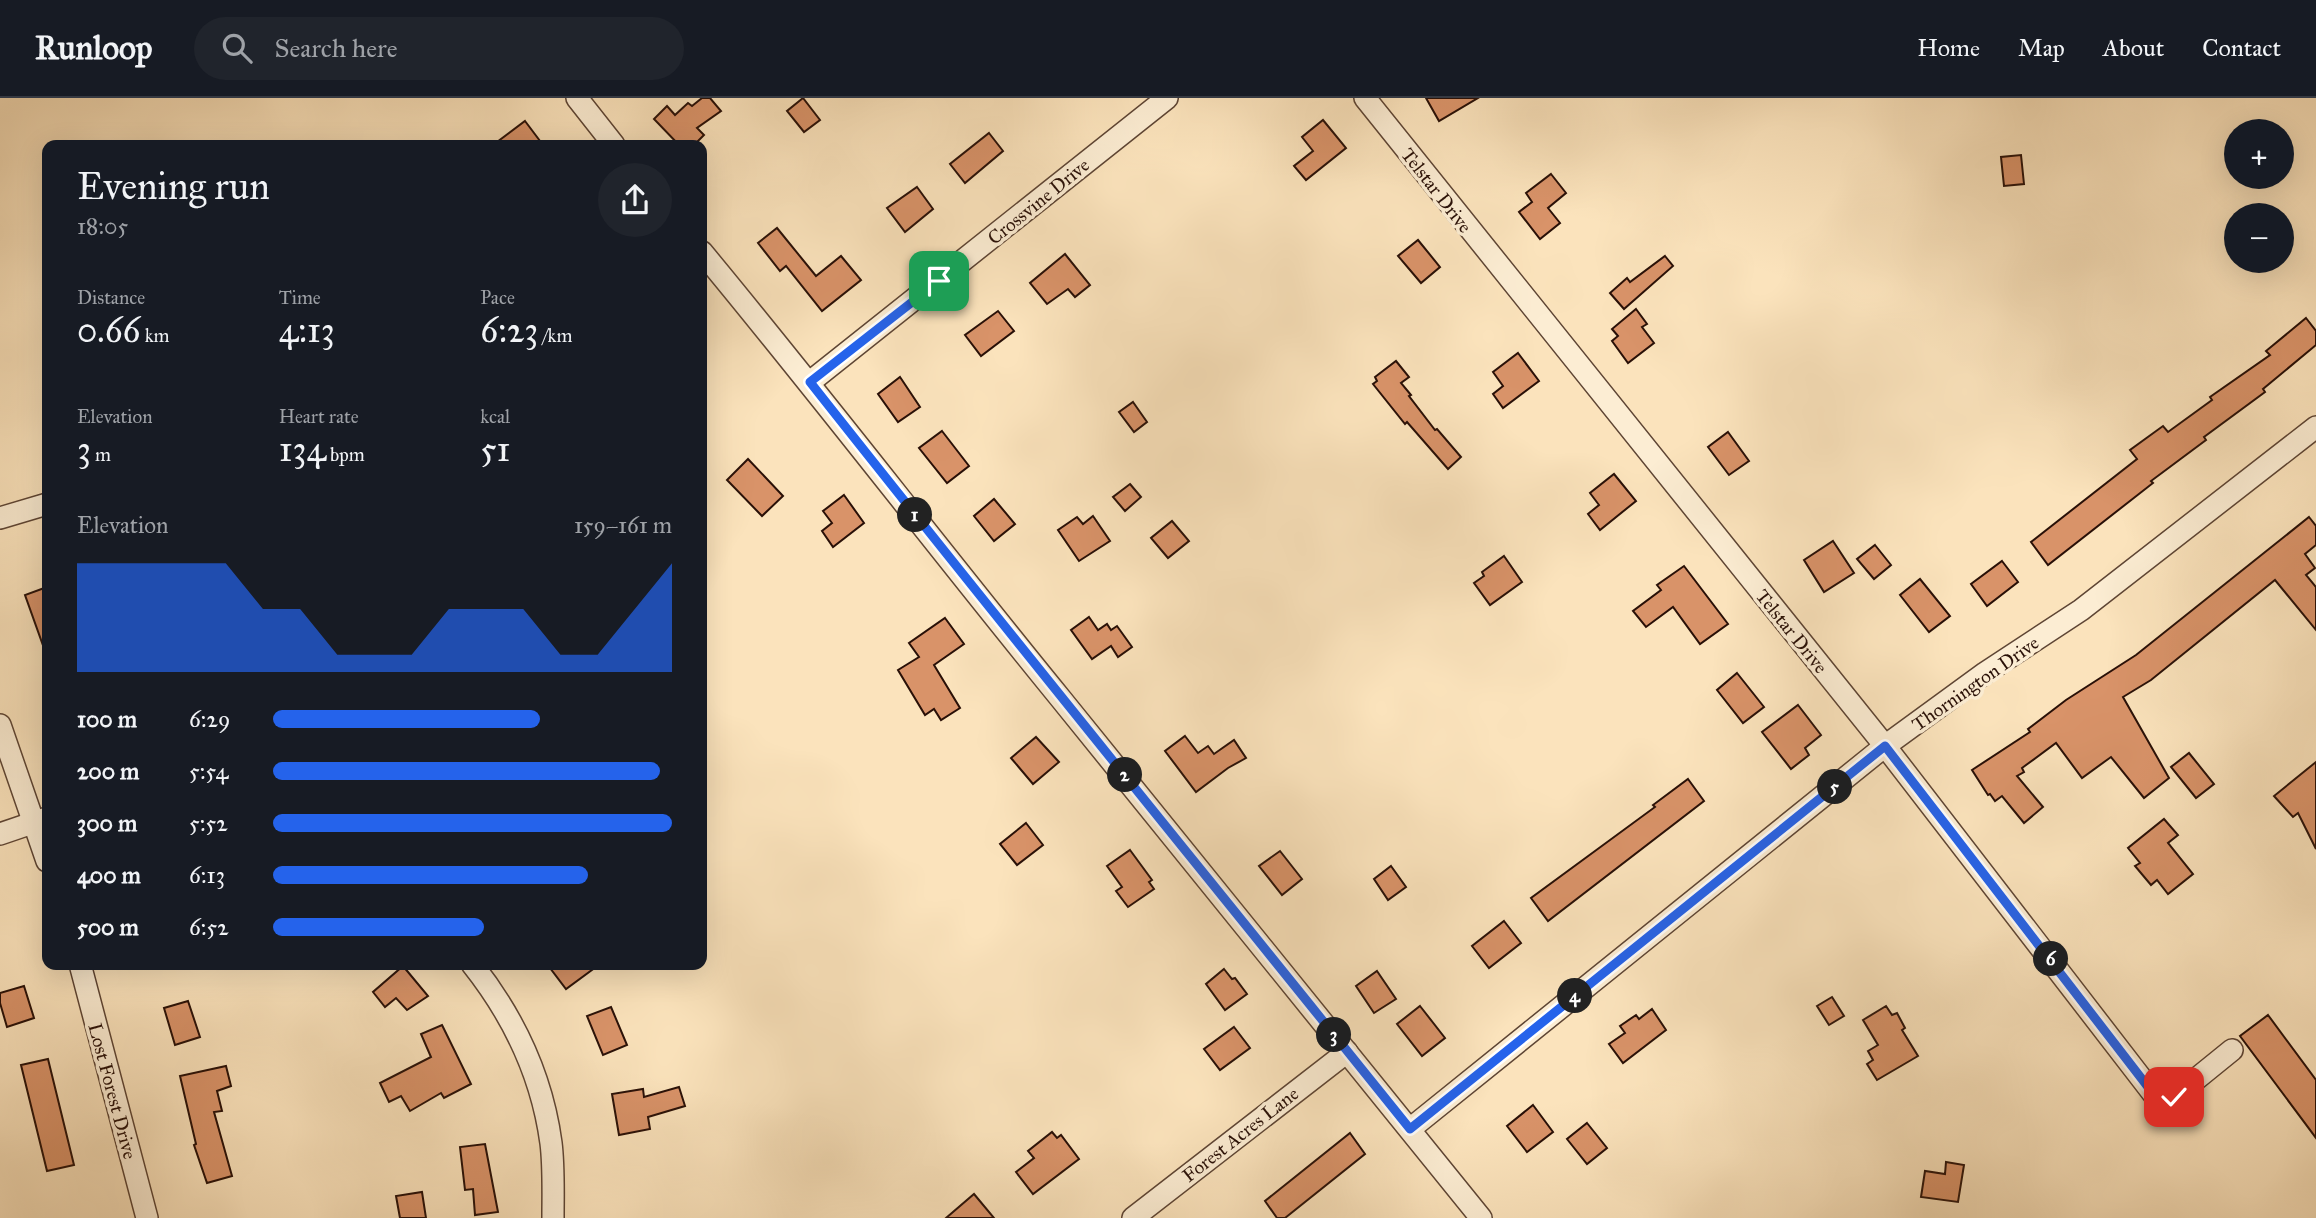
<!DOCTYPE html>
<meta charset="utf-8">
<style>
body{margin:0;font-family:"IM FELL Great Primer",serif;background:#20242c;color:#f1f3f6;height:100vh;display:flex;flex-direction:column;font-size:26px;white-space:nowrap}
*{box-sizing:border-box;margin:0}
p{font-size:23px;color:#9ea1a6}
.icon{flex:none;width:38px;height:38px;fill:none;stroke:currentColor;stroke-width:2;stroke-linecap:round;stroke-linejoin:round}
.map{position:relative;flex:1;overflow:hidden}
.sheet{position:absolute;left:42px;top:42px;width:665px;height:830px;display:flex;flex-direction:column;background:#171b24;border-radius:14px;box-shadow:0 7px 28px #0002}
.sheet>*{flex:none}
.tools{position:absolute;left:2224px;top:21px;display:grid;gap:14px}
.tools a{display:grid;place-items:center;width:70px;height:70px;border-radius:50%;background:#171b24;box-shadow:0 7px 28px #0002;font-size:35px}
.pin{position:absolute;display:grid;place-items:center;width:60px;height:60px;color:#fff;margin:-30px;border-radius:14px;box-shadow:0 4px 10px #0006}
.km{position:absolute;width:35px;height:35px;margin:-18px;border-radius:50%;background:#222;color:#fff;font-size:19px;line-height:35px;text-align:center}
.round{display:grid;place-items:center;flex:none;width:74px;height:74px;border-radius:37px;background:#20242c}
.summary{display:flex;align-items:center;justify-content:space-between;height:119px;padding:0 35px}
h1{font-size:38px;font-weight:600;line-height:52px}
.metrics{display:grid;grid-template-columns:repeat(3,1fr);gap:10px;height:119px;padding:7px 35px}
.metrics div{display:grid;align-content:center}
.metrics b{font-size:35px;font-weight:600}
.metrics small{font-size:19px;font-weight:400}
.metrics p{font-size:19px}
.chart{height:196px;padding:14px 35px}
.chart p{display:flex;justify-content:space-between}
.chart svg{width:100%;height:126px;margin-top:7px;fill:#2563eb;opacity:.7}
ul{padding:0 35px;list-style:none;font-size:23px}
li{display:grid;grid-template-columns:112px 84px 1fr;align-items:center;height:52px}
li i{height:18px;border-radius:9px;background:#2563eb}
header{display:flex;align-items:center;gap:42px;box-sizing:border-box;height:98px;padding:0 35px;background:#171b24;border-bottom:2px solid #363941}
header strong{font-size:33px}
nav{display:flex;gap:38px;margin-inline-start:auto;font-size:24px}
.search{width:490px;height:63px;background:#20242c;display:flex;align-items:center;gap:18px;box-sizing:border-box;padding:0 24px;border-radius:38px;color:#9ea1a6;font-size:26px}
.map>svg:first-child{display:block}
.building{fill:#d99369;stroke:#291007;stroke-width:2}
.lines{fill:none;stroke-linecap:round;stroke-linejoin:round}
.street-casing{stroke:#5e4534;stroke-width:24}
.street{stroke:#fcedd3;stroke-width:21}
.route-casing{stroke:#fff;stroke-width:14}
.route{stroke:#2563eb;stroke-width:9}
.labels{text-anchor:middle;stroke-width:7;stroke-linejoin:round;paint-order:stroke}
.street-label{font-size:19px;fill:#291007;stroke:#fcedd3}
</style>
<header>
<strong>Runloop</strong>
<div class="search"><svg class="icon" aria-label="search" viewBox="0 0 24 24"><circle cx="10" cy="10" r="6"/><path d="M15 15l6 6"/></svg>Search here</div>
<nav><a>Home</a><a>Map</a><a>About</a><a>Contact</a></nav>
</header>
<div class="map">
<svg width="2316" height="1120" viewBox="0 0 2316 1120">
<rect width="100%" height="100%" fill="#fbe3bc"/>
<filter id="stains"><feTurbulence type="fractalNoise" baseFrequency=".00286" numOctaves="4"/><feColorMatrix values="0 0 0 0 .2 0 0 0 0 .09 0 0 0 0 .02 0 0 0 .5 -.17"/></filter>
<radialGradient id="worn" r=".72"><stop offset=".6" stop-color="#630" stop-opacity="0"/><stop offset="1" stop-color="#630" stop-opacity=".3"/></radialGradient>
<g class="building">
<path d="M702,0H710L721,13L697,30L704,37L694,47H679L654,21L667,8L675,17L688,5L692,8Z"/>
<path d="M803,0L820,22L804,34L787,13Z"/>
<path d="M1426,0H1478L1439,23Z"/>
<path d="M1323,22L1346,50L1306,82L1294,68L1313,53L1302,39Z"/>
<path d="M525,23L543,47H493Z"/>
<path d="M989,35L1003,53L965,85L950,66Z"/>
<path d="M2021,57L2024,86L2004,88L2001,59Z"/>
<path d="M1551,76L1566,95L1548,110L1560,125L1540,141L1519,114L1532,104L1526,95Z"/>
<path d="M917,89L933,111L905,134L887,110Z"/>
<path d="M777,130L816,178L841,158L861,182L822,213L786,168L780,173L758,145Z"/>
<path d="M1418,142L1440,169L1421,185L1398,158Z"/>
<path d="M1065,156L1090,187L1075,199L1068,191L1047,206L1030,185Z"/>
<path d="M1665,158L1673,168L1624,211L1610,195L1627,180L1630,184Z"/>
<path d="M1636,211L1647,226L1642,229L1654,245L1628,265L1612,243L1618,238L1612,231Z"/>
<path d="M998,213L1014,233L981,258L965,237Z"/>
<path d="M2306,220L2316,233V247L2263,291L2265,294L2204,339L2206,342L2151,383L2153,385L2048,467L2031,444L2137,361L2130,352L2163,328L2168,334L2212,302L2210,299L2270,257L2266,253Z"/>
<path d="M1518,255L1539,283L1503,310L1493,296L1503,288L1493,274Z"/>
<path d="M1396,263L1409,279L1401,285L1411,297L1409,298L1435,332L1437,331L1461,359L1448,371L1407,324L1405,326L1373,286L1377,283L1375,279Z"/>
<path d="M900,279L920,309L898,324L878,296Z"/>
<path d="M1133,304L1147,324L1134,334L1119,314Z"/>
<path d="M942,333L969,368L947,385L919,350Z"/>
<path d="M1728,334L1749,363L1729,377L1708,349Z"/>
<path d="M748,361L783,398L762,418L727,382Z"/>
<path d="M1614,376L1636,403L1600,432L1588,416L1599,407L1590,395Z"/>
<path d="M1130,386L1141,399L1125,413L1113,399Z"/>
<path d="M844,397L864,425L833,449L822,433L832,425L823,413Z"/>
<path d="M994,401L1015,426L994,443L974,418Z"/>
<path d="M1093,418L1110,443L1079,463L1058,432L1077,419L1083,426Z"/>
<path d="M2309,419L2316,428V447L2305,456L2315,470L2306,477L2316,489V532L2275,482L2151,582L2123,599L2169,680L2144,700L2111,659L2082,680L2056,645L2022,670L2024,674L2017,678L2043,709L2024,725L2002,698L1995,703L1990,696L1988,697L1972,672L2030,634L2028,631L2066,602L2136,557Z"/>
<path d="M1172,423L1189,443L1168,460L1151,440Z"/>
<path d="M1833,443L1854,475L1824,494L1804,462Z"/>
<path d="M1875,447L1891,467L1874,481L1857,461Z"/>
<path d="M1504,458L1522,484L1490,507L1474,485L1484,478L1482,474Z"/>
<path d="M2002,463L2018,484L1987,508L1971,486Z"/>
<path d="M1684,468L1728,526L1700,546L1673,509L1646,529L1633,513L1661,492L1657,487Z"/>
<path d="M1920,481L1950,518L1929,534L1900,497Z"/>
<path d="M47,489V553H45L25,497Z"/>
<path d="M1089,519L1098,532L1107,526L1111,532L1117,528L1132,549L1118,559L1111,548L1092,561L1071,532Z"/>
<path d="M945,520L964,546L934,567L960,610L941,622L934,611L925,617L898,572L919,559L909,545Z"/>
<path d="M1737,575L1764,609L1743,625L1717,592Z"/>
<path d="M1798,607L1821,637L1805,650L1809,657L1791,671L1762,634Z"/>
<path d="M1185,638L1198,655L1208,648L1214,656L1234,642L1246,660L1228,670L1196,694L1165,653Z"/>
<path d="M1036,639L1059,664L1033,686L1011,660Z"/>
<path d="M2189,655L2214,686L2196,700L2171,669Z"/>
<path d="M2316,664V751L2298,715L2293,719L2274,698Z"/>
<path d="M1688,681L1704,703L1548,823L1531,800L1655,709L1653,707Z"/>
<path d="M2164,721L2178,737L2168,745L2193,776L2168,796L2157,782L2151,787L2135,768L2140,765L2128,750Z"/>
<path d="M1026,725L1043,747L1017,767L1000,746Z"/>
<path d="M1130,752L1152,782L1149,784L1154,791L1128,809L1116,793L1122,789L1107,768Z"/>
<path d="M1280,753L1302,781L1282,797L1259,768Z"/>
<path d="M1391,768L1406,789L1388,802L1374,781Z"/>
<path d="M1504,823L1521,845L1489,870L1472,848Z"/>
<path d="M547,866H600L566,891Z"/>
<path d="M403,868L428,898L407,912L396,900L385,909L373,894Z"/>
<path d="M1224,871L1232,881L1235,880L1247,896L1225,912L1206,886Z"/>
<path d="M1377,873L1396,901L1374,915L1356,888Z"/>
<path d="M24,888L34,920L7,929L0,905V895Z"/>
<path d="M1832,899L1844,918L1829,927L1817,908Z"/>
<path d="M188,903L200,939L175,947L164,910Z"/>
<path d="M1420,908L1445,940L1422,958L1397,926Z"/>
<path d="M1886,908L1892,917L1897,915L1905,930L1902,932L1918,958L1877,982L1867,966L1873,962L1868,953L1878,947L1863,922Z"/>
<path d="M611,909L627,947L603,957L587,918Z"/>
<path d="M1652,911L1666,932L1623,965L1609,946L1625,935L1620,928L1636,917L1639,921Z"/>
<path d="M2268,917L2316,982V1040L2240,938Z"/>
<path d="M442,927L471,986L444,1000L441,995L410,1013L401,998L389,1004L380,985L431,959L421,936Z"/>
<path d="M1234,929L1250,950L1220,972L1204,951Z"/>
<path d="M48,961L74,1067L47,1073L21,967Z"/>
<path d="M226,968L231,988L217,993L222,1013L214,1014L232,1078L207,1085L194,1047L196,1046L180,978Z"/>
<path d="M679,989L685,1008L648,1019L650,1031L619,1037L612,996L643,991L644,999Z"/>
<path d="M1533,1007L1553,1034L1527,1054L1507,1028Z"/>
<path d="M1587,1025L1607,1050L1587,1066L1567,1041Z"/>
<path d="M1052,1034L1057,1040L1061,1037L1079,1061L1033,1096L1016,1074L1034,1060L1028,1053Z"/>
<path d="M1350,1035L1365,1056L1285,1120H1277L1265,1103Z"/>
<path d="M485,1046L498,1114L475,1117L473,1091L465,1092L460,1049Z"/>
<path d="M1946,1064L1964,1067L1958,1104L1921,1099L1925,1073L1945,1076Z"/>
<path d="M422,1094L426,1120H400L396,1098Z"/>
<path d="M974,1096L994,1120H946Z"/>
</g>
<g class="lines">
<defs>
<g id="street">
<path d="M577,0L614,47"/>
<path d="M1365,0L1885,648L2155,998L2164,1001L2174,999L2232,952"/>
<path d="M702,154C824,301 940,453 1061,601C1202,773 1342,946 1481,1120"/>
<path d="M810,284L1167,0"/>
<path d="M0,420L47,406"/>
<path d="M0,627L47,763"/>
<path d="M0,736L47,720"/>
<path d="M80,866L147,1120"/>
<path d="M472,866C514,919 542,978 551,1045C554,1069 553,1095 553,1120"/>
<path d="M1410,1031L1885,648L1985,575L2081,512L2316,329"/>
<path d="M1133,1120L1347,954"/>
</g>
</defs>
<use href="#street" class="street-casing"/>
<use href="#street" class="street"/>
</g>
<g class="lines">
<defs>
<path id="route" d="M939,183L810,284C1008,535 1210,782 1410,1031L1885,648L2155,998L2164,1001L2174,999"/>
</defs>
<use href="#route" class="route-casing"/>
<use href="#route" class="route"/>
</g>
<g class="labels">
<g class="street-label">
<text transform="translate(1437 92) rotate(52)" y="7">Telstar Drive</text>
<text transform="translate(1038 103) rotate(-39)" y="7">Crossvine Drive</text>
<text transform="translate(1792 533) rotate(51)" y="7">Telstar Drive</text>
<text transform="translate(1975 585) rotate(-35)" y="7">Thornington Drive</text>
<text transform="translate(113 993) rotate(75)" y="7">Lost Forest Drive</text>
<text transform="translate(1240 1036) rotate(-38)" y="7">Forest Acres Lane</text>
</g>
</g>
<rect width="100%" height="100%" filter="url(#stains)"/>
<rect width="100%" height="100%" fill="url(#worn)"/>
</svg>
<div class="tools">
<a>+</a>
<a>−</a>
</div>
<div class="pin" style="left:939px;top:183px;background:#1e9e55"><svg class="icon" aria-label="arrive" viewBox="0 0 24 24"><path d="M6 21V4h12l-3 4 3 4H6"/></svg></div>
<div class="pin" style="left:2174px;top:999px;background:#d93025"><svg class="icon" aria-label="check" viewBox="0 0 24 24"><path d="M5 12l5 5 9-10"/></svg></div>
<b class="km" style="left:915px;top:417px">1</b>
<b class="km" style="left:1125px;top:677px">2</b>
<b class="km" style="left:1334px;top:937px">3</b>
<b class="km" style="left:1575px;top:898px">4</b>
<b class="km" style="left:1835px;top:689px">5</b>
<b class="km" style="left:2051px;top:861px">6</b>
<section class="sheet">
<div class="summary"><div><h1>Evening run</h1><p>18:05</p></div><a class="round"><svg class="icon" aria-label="share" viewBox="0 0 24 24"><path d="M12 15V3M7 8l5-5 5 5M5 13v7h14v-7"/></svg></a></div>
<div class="metrics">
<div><p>Distance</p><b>0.66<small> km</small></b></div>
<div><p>Time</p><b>4:13</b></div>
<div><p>Pace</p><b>6:23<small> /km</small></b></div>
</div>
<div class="metrics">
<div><p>Elevation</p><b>3<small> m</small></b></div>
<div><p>Heart rate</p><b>134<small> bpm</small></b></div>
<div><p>kcal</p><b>51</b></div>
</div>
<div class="chart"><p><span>Elevation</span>159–161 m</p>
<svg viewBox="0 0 160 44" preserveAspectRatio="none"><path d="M0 44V6L10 6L20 6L30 6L40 6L50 22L60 22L70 38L80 38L90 38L100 22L110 22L120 22L130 38L140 38L150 22L160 6V44z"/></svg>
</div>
<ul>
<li><b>100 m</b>6:29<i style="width:67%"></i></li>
<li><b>200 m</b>5:54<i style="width:97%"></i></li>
<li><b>300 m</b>5:52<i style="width:100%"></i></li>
<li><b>400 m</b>6:13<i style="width:79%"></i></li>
<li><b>500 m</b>6:52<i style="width:53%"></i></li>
</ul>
</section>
</div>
